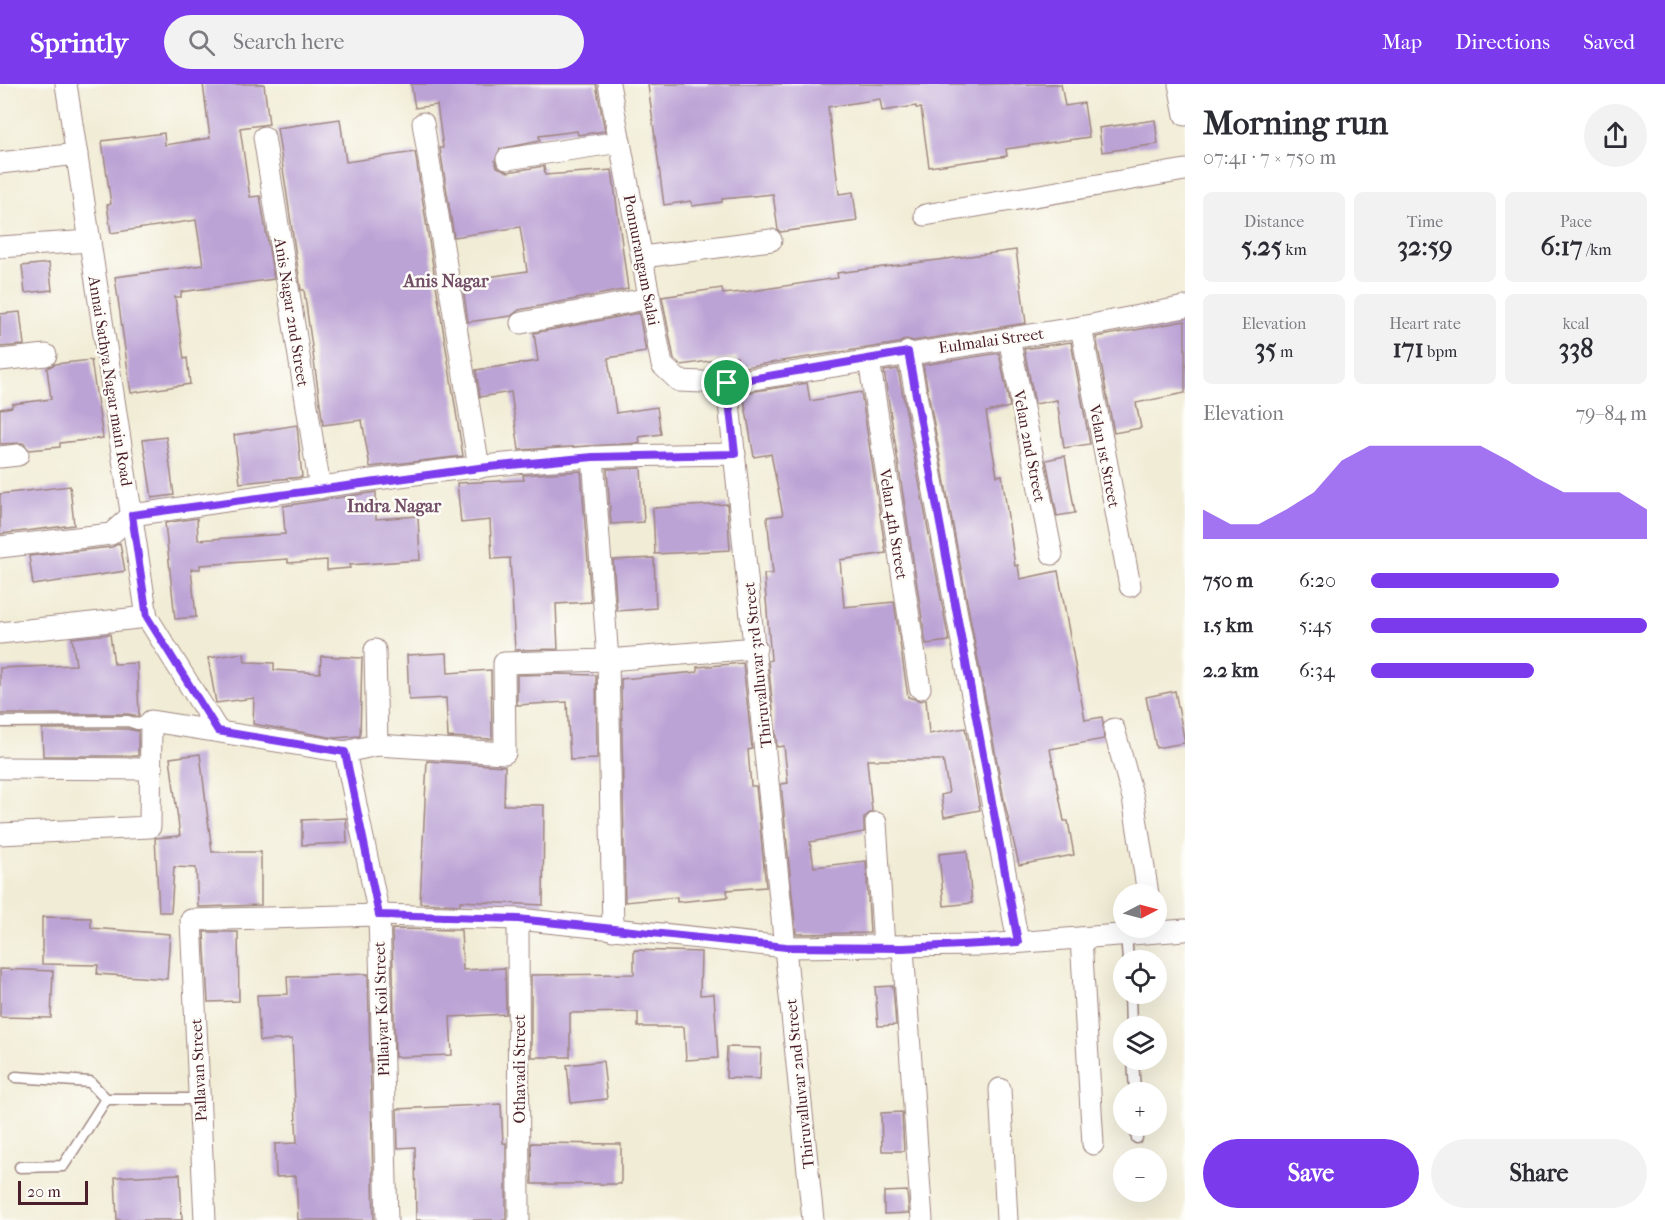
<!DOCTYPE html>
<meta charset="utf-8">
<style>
body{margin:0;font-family:"IM FELL French Canon",serif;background:#f2f2f3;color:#2b2b33;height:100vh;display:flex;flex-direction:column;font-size:22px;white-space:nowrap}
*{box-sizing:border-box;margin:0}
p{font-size:20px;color:#7c7c81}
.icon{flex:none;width:33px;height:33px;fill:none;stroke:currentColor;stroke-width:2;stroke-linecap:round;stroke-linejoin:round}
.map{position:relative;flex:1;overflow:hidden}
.side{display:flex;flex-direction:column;background:#fff;width:480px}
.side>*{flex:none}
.needle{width:39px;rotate:84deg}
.buttons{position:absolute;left:1113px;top:800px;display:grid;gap:12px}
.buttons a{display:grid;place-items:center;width:54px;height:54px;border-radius:50%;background:#fff;box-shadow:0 6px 24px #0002;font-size:30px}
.scale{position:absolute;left:18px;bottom:15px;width:70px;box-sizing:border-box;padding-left:6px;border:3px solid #4a1f2b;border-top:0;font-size:16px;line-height:21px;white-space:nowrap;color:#4a1f2b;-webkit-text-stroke:4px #fdfcf7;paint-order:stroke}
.pin{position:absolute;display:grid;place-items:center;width:51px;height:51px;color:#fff;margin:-26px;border:3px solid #fff;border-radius:50%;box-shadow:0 2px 6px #0007}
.round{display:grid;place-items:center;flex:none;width:63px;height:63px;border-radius:32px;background:#f2f2f3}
.summary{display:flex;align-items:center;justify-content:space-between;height:102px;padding:0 18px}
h1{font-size:33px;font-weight:700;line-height:45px}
.metrics{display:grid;grid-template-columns:repeat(3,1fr);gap:9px;height:102px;padding:6px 18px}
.metrics div{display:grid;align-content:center;border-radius:9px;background:#f2f2f3;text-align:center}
.metrics b{font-size:26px;font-weight:700}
.metrics small{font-size:16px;font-weight:400}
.metrics p{font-size:16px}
.chart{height:168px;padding:12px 18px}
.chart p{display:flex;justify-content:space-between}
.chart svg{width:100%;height:108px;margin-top:6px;fill:#7c3aed;opacity:.7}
.button{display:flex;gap:12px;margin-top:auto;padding:12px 18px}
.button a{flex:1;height:69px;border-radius:36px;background:#7c3aed;color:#fff;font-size:24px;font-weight:700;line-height:69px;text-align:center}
.button a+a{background:#f2f2f3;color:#2b2b33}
ul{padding:0 18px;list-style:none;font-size:20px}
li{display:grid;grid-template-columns:96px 72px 1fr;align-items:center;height:45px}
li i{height:15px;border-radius:8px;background:#7c3aed}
header{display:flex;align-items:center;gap:36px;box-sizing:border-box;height:84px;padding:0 30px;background:#7c3aed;color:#fff}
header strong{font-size:28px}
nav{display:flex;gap:33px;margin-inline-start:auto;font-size:21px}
.search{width:420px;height:54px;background:#f2f2f3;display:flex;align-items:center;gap:15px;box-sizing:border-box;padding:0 21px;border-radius:33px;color:#7c7c81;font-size:22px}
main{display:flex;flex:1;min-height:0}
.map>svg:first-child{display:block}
.building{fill:#bca3d5}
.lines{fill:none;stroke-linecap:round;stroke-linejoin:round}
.service-casing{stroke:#9e8680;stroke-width:13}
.minor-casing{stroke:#9e8680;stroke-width:23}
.service{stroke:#fff;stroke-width:10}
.minor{stroke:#fff;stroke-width:21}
.route-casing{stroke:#fff;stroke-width:12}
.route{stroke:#7c3aed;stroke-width:8}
.labels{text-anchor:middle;stroke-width:5;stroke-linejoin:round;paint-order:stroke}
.street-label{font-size:16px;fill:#4a1f2b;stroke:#fdfcf7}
.neighbourhood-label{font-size:18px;font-weight:bold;fill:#724d66;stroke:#fdfcf7}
</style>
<header>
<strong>Sprintly</strong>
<div class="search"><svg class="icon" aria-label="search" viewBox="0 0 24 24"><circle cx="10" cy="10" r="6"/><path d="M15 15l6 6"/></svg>Search here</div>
<nav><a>Map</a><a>Directions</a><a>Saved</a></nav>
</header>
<main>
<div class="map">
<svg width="1185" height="1136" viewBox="0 0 1185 1136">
<rect width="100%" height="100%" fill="#fdfcf7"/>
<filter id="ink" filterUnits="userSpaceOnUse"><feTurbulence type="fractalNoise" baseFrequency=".0167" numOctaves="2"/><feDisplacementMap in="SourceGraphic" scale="12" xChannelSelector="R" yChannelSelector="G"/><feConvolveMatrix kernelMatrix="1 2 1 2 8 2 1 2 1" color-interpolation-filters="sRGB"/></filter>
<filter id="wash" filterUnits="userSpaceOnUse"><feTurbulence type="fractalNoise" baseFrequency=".008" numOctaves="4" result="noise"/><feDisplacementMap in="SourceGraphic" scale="24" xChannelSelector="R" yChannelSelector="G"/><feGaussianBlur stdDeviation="1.35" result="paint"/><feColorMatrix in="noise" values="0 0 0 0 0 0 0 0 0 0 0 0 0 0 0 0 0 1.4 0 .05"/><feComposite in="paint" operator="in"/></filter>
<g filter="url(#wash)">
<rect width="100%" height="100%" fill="#f1ecd5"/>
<g id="blocks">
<g class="building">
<path d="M203,0H264L269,40L240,44L250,113L260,112L274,195L181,208V213H175L184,275L187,274L190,300L131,309L115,193L203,181L196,136L111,149L107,121L111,120L102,57L164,49L165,61L210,54Z"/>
<path d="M411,0H596L605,47L578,51L577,47L539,52L540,57L500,65L495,77L497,83L508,88L544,82L545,91L612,86L628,205L519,226L511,232L468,238L462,197L527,187L520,143L454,153L440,64H443L437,21L415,24Z"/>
<path d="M658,0H1061L1065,22L1084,19L1089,53L1006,65L1007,72L929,83L921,24H916V22L882,27L880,15L828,23L839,110L853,108L857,137L781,148L778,146L773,110L722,115V118L692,122L691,117L664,121L648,1Z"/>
<path d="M340,35L346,78L415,68L463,372L370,383L362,336L323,341L304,206H301L277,44Z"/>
<path d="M1155,36L1158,60L1102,68L1099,44Z"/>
<path d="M1016,166L1026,239L913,257L906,255L899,259L738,284L737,273L681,281L674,275L662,213L722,204L723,210L752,207L838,194L837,189Z"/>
<path d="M49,179L52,206L25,209L22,182Z"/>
<path d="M20,228L24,261L0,263V230Z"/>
<path d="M639,229L646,268L608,274L616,329L657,323L661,350L639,353L640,359L519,366L511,308L480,313L476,286L538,277L534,249Z"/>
<path d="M1185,237V309L1136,319L1141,344L1114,349L1096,253Z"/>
<path d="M1071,258L1090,360L1064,364L1057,316L1035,320L1024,265Z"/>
<path d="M999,269L1010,323L986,328L997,392L1002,391L1015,482L1018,481L1020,495L1058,487L1085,636L1102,633L1103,639L1104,655L1050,665L1064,737H1068L1074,771L1019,781L1005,721L923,281Z"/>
<path d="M91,276L103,354L60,359V363L29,366L23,359L0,360V325L12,323V320L51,315L47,284L55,280Z"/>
<path d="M898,285L949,557L926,560L884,287Z"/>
<path d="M807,299L810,317L861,308L886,469L840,476L844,523L894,518L908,613L921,617L926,615L929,650L965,644L980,726L944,733L941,711L949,709L943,676H867L872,727L864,734V748L810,758L814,783L866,777L870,849L796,850L781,700L788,699L784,662L777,663L768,577L771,576L764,490H773L767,433L783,431L771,370L754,373L743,309Z"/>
<path d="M297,341L302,393L240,399L234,351Z"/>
<path d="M166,353L174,411L152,414L143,356Z"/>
<path d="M1065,372L1075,429L1057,432L1046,376Z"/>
<path d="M641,384L644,438L611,440L607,385Z"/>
<path d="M581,387L591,518L556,520L558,565L515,566L510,474L492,475L490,436L461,439L457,399L524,396L523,391Z"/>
<path d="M70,402L74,441L0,450V410Z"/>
<path d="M376,408V435L418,432L420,476L349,481L350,484L327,486V476L288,479V475L200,481V485H191L196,533L175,535L165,439L197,434L198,456L285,450L283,422Z"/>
<path d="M727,420L730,466L655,470L653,424Z"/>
<path d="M120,459L125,487L33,501L29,472L112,463Z"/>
<path d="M654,474L656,524L617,527L613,476Z"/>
<path d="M110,550L114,580L137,579L139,632L128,630H0V584L76,581L72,554Z"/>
<path d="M244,569L245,578L274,579V586L320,589L321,572L362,574L360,652L335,654L253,640L254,614L216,619L208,574Z"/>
<path d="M447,569L448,589L491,586L492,655L448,653L446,614L409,616L407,571Z"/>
<path d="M743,579L752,665L748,666L751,702H756L766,803L727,806L728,813L677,818V813L625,818L621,595L697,588V583Z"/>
<path d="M560,590L596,591L597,675L570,676L567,618L517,621V591Z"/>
<path d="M1175,607L1185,659L1156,664L1146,613Z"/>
<path d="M42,645H127L138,647V672H43Z"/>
<path d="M200,670L212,768H261V821L198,823L196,784L174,783L171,828H159L155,754L180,752L170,674Z"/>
<path d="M427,677L505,682L504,721H544L543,821L460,817V821L420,819Z"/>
<path d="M346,734L347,759L302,761V736Z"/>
<path d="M967,767L972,819L944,822L939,770Z"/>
<path d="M42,833L91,834V844L170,850L167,895L97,890L98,881L42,880Z"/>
<path d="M392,845L461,846L463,886L505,884L506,930L450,933L452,971L395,973Z"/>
<path d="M204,848H238L239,917L208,918Z"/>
<path d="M634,866L701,868L700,911L714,910L718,974L686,976L684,943H638V928L570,929V973H531V891L634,890Z"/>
<path d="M0,885L53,887L51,934L0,933Z"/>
<path d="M368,890L374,1136H298L296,1092L276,1093L275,1060L297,1059L292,955L260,957L257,911L288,910L287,893Z"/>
<path d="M893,902L896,941L878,942L875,903Z"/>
<path d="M727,963L761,964L760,995L726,994Z"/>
<path d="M603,977L607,1015L571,1019L567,981Z"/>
<path d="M501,1020L503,1059H506V1136H416L415,1063L398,1064L397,1025Z"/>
<path d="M902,1028L904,1067H882L881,1029Z"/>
<path d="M531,1059L621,1060V1100H532Z"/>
<path d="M180,1090L182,1136H117L115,1093Z"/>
<path d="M907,1107L909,1129L884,1130V1108Z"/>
</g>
</g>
</g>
<g filter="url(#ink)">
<use href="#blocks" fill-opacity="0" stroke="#9e8680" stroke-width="1.5"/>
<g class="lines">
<defs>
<g id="service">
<path d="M0,638L128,637L137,640L151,637"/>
<path d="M1126,850L1128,876"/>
<path d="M1130,909L1131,942"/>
<path d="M1133,975L1135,1008"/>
<path d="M16,993L90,998L106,1015H199"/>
<path d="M1136,1041L1137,1054"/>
<path d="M20,1083L63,1082L106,1015"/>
</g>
<g id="minor">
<path d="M66,0L147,533L218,647"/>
<path d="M609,0L662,281L679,297L727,299L1081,243L1185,223"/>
<path d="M1179,0L1185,31"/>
<path d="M423,39L479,384"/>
<path d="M264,53L320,404"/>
<path d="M507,75L620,58"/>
<path d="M0,79L77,70"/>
<path d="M925,131L1185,86"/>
<path d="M0,163L90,157"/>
<path d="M643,173L771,156"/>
<path d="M521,239L650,214"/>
<path d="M1081,243L1130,502"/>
<path d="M1009,254L1052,470"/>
<path d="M908,268L1018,858"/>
<path d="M0,276L46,271"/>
<path d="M869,276L920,604"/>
<path d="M727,299L813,1136"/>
<path d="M0,373L18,371"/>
<path d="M593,373L608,576L613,846"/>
<path d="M0,463L111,450L132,431C285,409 439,382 594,373C641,371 688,371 735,370"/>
<path d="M0,549L147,533"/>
<path d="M375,566L377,661"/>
<path d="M1114,645L1133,714L1148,810"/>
<path d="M345,668L377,661L505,669L504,579L608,576L756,564"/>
<path d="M0,684L152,685"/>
<path d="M876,739L884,863"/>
<path d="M0,750L150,743L151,637L345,668L379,831L387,1136"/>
<path d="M518,835L519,1136"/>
<path d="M1081,854L1093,1060"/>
<path d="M903,864L922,1136"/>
<path d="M1000,1005L1007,1136"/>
<path d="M205,1136L191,836L379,831L518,835L786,863L985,861L1185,846"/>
</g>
</defs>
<use href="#service" class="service-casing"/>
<use href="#minor" class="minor-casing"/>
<use href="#service" class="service"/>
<use href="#minor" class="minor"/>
</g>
</g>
<g class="lines" filter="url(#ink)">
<defs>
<path id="route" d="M908,268L1018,858L903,864L786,863L518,835L379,831L345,668L218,647L147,533L132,431L479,384L593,373L735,370L727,299Z"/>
</defs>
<use href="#route" class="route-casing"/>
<use href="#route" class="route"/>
</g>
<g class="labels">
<g class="street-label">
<text transform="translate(642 176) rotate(79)" y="6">Ponnurangam Salai</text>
<text transform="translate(292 228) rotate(81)" y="6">Anis Nagar 2nd Street</text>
<text transform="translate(991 256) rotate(-8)" y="6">Eulmalai Street</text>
<text transform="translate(111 297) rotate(81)" y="6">Annai Sathya Nagar main Road</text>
<text transform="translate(1030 362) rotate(79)" y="6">Velan 2nd Street</text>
<text transform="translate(1105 372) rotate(79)" y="6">Velan 1st Street</text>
<text transform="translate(894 440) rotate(81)" y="6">Velan 4th Street</text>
<text transform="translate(757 581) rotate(-96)" y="6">Thiruvalluvar 3rd Street</text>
<text transform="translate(381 925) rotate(-92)" y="6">Pillaiyar Koil Street</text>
<text transform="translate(519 985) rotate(-90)" y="6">Othavadi Street</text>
<text transform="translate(198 986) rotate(-93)" y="6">Pallavan Street</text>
<text transform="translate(799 1000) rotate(-96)" y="6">Thiruvalluvar 2nd Street</text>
</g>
<g class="neighbourhood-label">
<text x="446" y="203">Anis Nagar</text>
<text x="394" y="428">Indra Nagar</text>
</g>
</g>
</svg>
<div class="buttons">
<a><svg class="needle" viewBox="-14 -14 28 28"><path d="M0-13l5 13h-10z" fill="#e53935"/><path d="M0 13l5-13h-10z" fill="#7c7c81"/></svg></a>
<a><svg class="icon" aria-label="locate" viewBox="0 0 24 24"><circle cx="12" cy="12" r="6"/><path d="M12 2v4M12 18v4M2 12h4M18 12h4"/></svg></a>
<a><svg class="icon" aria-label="layers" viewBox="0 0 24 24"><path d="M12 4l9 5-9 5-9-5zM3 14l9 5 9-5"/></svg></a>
<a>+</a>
<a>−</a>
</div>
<div class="scale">20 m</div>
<div class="pin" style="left:727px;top:299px;background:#1e9e55"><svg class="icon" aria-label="arrive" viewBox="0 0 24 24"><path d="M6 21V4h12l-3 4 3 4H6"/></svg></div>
</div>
<section class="side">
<div class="summary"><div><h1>Morning run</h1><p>07:41 · 7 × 750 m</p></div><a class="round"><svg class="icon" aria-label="share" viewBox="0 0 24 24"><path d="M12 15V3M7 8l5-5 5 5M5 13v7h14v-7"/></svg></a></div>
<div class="metrics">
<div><p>Distance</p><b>5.25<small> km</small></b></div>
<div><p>Time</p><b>32:59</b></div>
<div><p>Pace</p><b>6:17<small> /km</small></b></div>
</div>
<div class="metrics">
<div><p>Elevation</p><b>35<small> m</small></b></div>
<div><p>Heart rate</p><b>171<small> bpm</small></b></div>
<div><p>kcal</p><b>338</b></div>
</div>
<div class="chart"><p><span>Elevation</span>79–84 m</p>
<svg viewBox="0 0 160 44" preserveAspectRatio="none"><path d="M0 44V32L10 38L20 38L30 32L40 25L50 12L60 6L70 6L80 6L90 6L100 6L110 12L120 19L130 25L140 25L150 25L160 32V44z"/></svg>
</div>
<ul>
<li><b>750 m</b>6:20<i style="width:68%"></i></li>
<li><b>1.5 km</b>5:45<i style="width:100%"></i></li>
<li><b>2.2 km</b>6:34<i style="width:59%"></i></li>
</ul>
<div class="button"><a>Save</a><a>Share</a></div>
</section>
</main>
